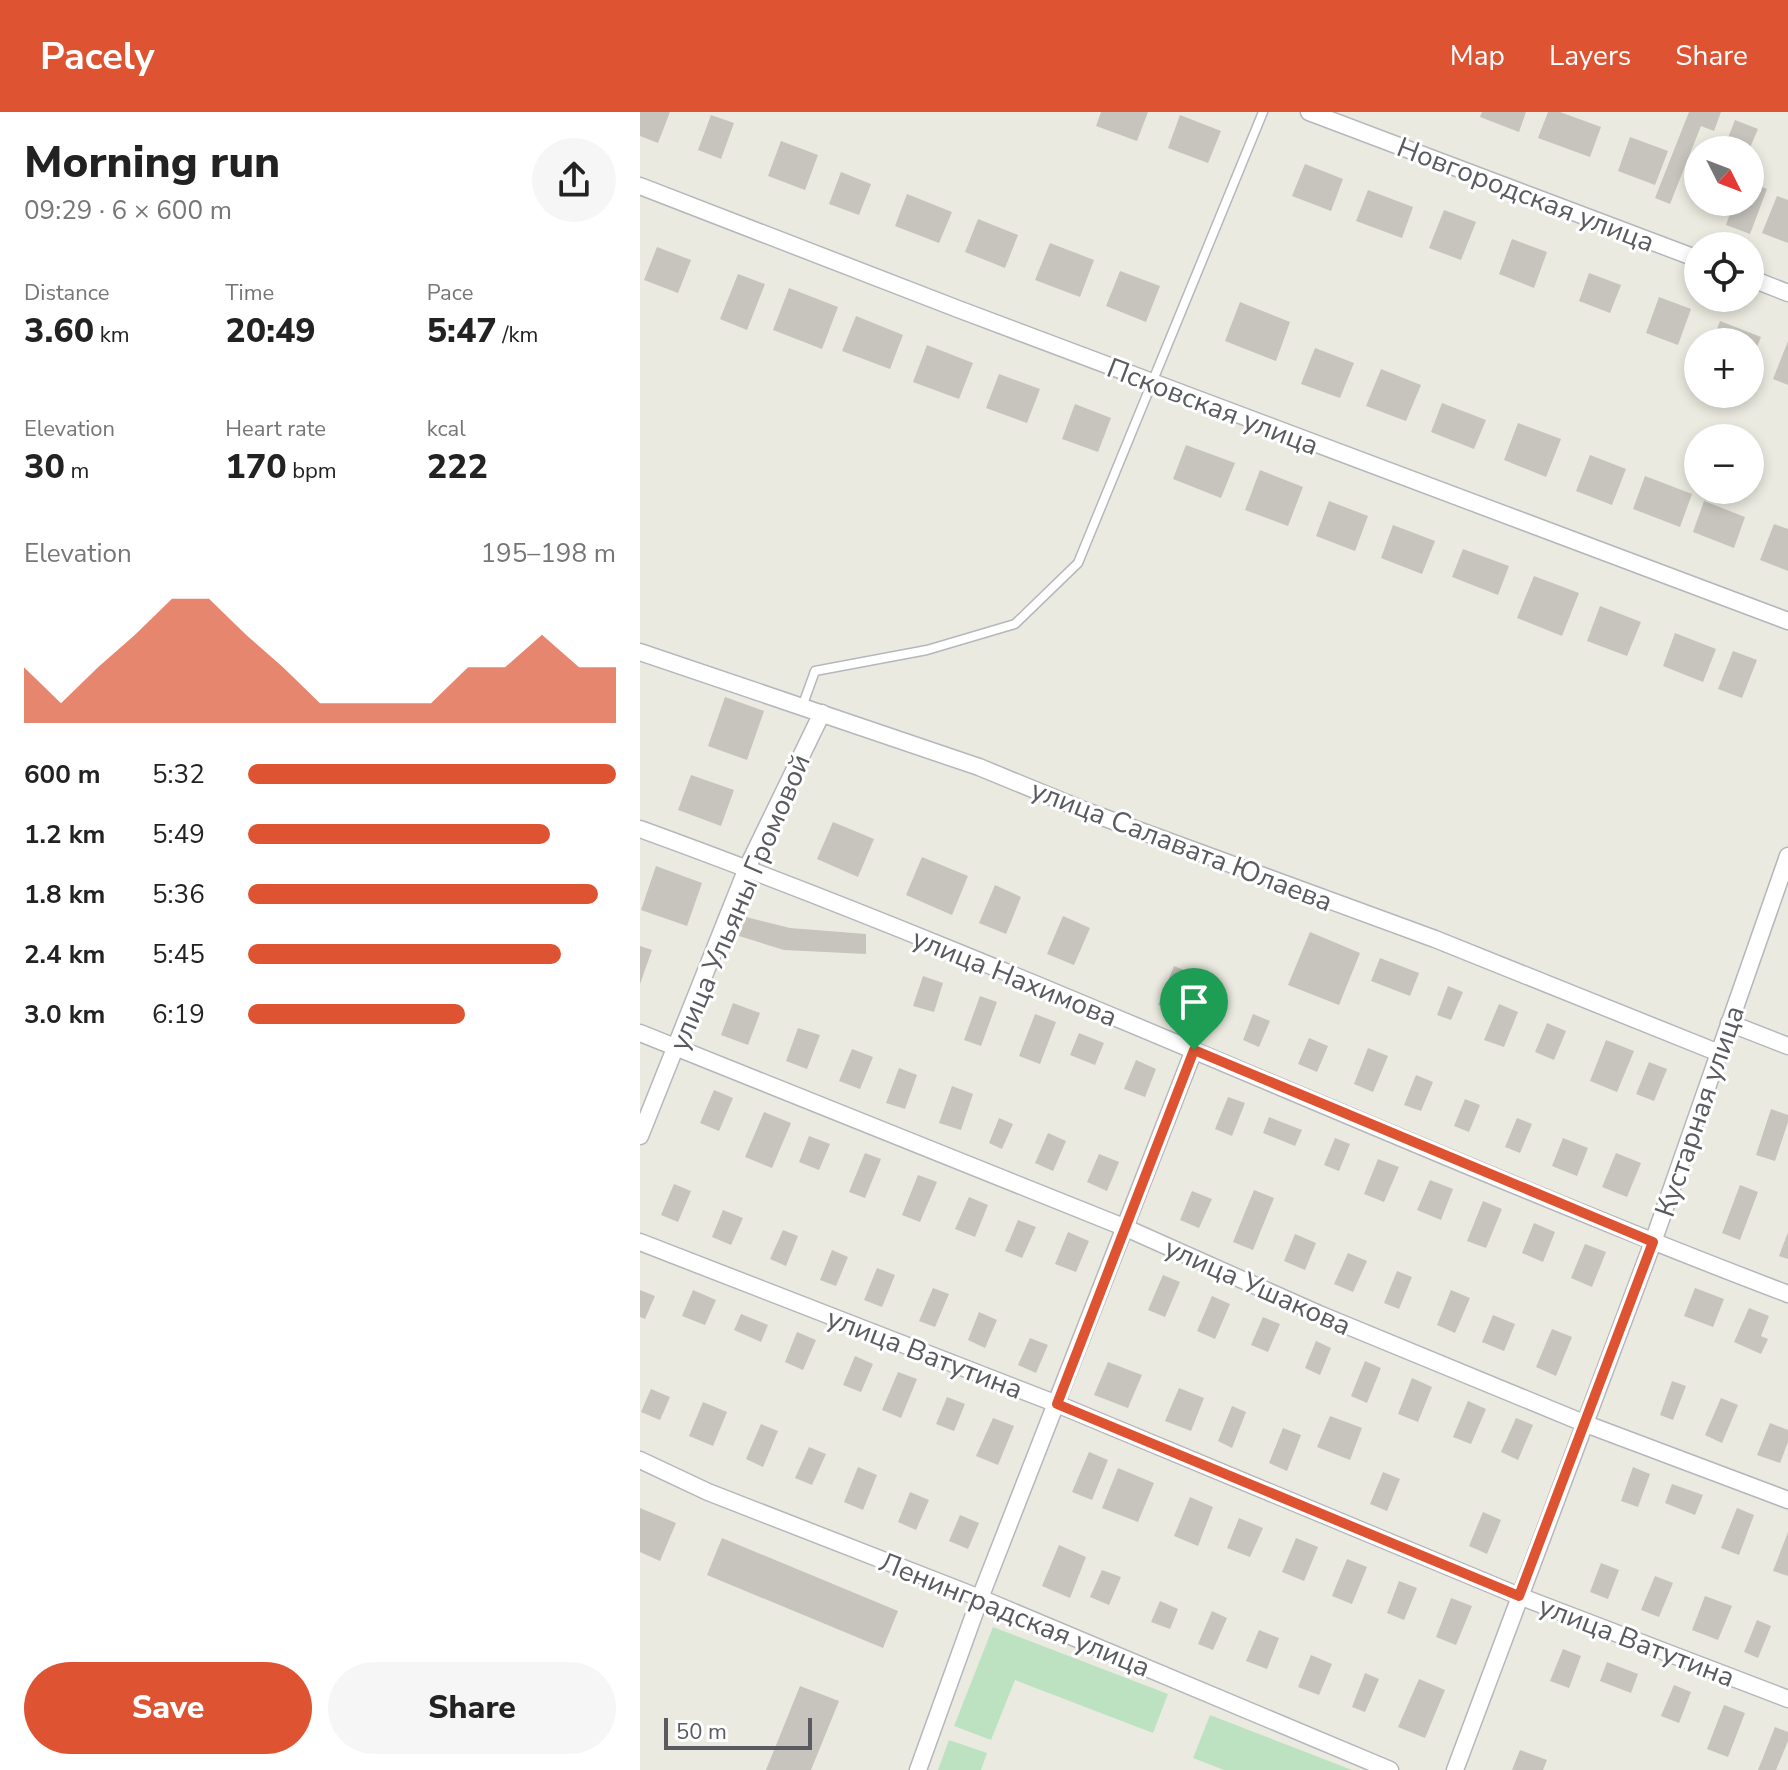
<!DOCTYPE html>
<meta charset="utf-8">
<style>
body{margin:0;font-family:"Nunito Sans",sans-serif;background:#f6f6f6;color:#222;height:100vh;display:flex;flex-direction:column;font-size:30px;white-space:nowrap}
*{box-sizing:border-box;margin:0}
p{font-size:26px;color:#767676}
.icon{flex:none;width:44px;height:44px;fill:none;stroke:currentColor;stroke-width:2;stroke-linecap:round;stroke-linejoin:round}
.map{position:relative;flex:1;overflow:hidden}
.sheet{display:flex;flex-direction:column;background:#fff;width:640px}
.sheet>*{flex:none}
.needle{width:52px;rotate:132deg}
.controls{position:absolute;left:1044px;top:24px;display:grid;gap:16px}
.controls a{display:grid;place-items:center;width:80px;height:80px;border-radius:50%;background:#fff;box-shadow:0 4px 12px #0003;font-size:40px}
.scale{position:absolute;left:24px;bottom:20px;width:148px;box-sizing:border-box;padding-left:8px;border:4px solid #595b60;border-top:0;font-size:22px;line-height:28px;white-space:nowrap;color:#595b60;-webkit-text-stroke:6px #fff;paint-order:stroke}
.pin{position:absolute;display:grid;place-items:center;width:68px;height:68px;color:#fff;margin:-82px -34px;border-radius:50% 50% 50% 0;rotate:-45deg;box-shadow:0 0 8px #0007}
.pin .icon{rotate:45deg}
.round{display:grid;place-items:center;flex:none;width:84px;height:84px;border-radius:42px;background:#f6f6f6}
.head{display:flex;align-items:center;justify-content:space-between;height:136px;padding:0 24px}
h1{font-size:44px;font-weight:800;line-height:60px}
.stats{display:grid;grid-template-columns:repeat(3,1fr);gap:12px;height:136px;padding:8px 24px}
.stats div{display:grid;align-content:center}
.stats b{font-size:34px;font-weight:800}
.stats small{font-size:22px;font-weight:400}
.stats p{font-size:22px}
.chart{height:224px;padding:16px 24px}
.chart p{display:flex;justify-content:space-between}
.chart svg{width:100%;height:144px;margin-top:8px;fill:#de5433;opacity:.7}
.action{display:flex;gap:16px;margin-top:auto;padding:16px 24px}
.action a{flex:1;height:92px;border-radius:48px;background:#de5433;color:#fff;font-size:32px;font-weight:800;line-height:92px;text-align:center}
.action a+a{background:#f6f6f6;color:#222}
ul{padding:0 24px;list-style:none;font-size:26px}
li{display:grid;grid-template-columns:128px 96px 1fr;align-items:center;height:60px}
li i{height:20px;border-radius:10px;background:#de5433}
header{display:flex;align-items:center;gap:48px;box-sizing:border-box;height:112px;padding:0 40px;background:#de5433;color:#fff}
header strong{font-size:38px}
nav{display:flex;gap:44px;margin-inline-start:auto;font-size:28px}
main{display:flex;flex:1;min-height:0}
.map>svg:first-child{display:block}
.green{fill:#bde2c2}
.building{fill:#c6c4bd}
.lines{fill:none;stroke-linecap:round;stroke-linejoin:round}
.lane-casing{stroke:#b6b7bc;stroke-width:11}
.street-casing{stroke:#b6b7bc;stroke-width:19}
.lane{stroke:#fff;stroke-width:8}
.street{stroke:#fff;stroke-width:16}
.route-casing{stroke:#fff;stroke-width:16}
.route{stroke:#de5433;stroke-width:10}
.labels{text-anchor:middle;stroke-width:6;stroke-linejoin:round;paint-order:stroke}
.street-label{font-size:28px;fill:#595b60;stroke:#fff}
</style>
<header>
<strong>Pacely</strong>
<nav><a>Map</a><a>Layers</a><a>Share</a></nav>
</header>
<main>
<section class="sheet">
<div class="head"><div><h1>Morning run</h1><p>09:29 · 6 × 600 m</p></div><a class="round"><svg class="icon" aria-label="share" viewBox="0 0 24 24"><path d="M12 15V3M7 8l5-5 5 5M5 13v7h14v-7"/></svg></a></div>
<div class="stats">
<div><p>Distance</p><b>3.60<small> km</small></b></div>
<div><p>Time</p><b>20:49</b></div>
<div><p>Pace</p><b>5:47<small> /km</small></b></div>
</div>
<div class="stats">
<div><p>Elevation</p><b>30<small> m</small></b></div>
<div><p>Heart rate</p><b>170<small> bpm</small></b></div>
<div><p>kcal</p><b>222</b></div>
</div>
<div class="chart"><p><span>Elevation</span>195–198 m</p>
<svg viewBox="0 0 160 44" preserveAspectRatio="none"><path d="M0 44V27L10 38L20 27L30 17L40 6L50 6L60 17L70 27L80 38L90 38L100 38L110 38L120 27L130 27L140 17L150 27L160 27V44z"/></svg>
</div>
<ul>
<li><b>600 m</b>5:32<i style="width:100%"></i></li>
<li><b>1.2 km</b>5:49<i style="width:82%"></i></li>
<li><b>1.8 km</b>5:36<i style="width:95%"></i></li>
<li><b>2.4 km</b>5:45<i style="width:85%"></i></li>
<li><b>3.0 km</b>6:19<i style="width:59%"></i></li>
</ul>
<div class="action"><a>Save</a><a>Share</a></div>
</section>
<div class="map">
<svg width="1148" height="1658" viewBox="0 0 1148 1658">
<rect width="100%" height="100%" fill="#ebeae0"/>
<g class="green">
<path d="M353,1515L528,1582L513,1621L375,1568L351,1628L314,1614Z"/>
<path d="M570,1603L712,1658H584L553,1646Z"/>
<path d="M309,1628L347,1641L341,1658H298Z"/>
</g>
<g class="building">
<path d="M0,0H30L18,31L0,24Z"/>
<path d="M461,0H508L497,29L456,14Z"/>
<path d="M842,0H886L879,20L840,5Z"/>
<path d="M908,0H920L961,15L950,45L898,26Z"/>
<path d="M1049,0H1081L1074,19L1061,14L1030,92L1015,86Z"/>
<path d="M71,3L94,11L81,47L58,38Z"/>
<path d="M540,3L581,19L568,51L528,36Z"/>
<path d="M1095,8L1118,17L1109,38L1084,36Z"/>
<path d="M990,25L1028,39L1015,73L978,59Z"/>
<path d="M141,29L178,43L165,78L128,64Z"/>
<path d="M665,52L703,67L691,99L652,84Z"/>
<path d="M201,60L231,72L219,103L189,92Z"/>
<path d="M1110,70L1127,77L1110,122L1086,113L1094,90H1110Z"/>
<path d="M728,78L773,95L762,126L716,109Z"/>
<path d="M267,82L312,100L299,131L255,114Z"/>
<path d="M1137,84L1148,88V131L1122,121Z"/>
<path d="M804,98L836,110L821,148L789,136Z"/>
<path d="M338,107L378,123L365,156L325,140Z"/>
<path d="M872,127L907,140L894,176L859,162Z"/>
<path d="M410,131L454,148L440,185L395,168Z"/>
<path d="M17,135L51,148L38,181L4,168Z"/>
<path d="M480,159L520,174L506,210L466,194Z"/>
<path d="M949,161L981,173L970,201L939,189Z"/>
<path d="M98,162L125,172L107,218L80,207Z"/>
<path d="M149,176L198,195L182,237L133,218Z"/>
<path d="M1019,185L1051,197L1038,233L1006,221Z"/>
<path d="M600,190L650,210L636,249L585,229Z"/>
<path d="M216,204L263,223L250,257L202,239Z"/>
<path d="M1080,209L1121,225L1110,252V230H1072Z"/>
<path d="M1148,229V273L1133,267Z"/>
<path d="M287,233L333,251L319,287L273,270Z"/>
<path d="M675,236L714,251L700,286L661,272Z"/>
<path d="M741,257L781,273L766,309L726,294Z"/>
<path d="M359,262L400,277L387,311L346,296Z"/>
<path d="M802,291L846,308L834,337L791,320Z"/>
<path d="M435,292L471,306L458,340L422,327Z"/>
<path d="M878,311L921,327L906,365L864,348Z"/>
<path d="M546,333L595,351L581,386L533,367Z"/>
<path d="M950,343L986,357L972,393L936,379Z"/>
<path d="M620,358L663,375L648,414L605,398Z"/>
<path d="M1005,364L1052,382L1040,415L993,397Z"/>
<path d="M689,389L728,404L715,439L676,424Z"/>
<path d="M1064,389L1105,405L1094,436L1053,420Z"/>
<path d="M1134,412L1148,417V459L1120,448Z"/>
<path d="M753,413L795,429L782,462L741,446Z"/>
<path d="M823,437L869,454L858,483L812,465Z"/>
<path d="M894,464L939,481L922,524L877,506Z"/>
<path d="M960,494L1001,510L987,544L947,529Z"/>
<path d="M1035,521L1076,537L1063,570L1023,554Z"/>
<path d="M1093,539L1117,548L1102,586L1078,577Z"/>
<path d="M85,585L124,599L107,648L68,634Z"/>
<path d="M51,663L94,678L81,714L38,698Z"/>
<path d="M193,710L234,727L218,765L177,747Z"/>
<path d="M282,745L328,764L312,803L266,783Z"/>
<path d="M16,754L62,771L47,814L1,798Z"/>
<path d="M355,773L381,785L366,822L339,811Z"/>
<path d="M423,804L450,816L434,853L407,842Z"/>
<path d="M106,805L150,816L226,822V842L144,838L99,824Z"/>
<path d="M670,820L720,841L699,893L648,873Z"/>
<path d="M0,834L12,838L0,872Z"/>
<path d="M740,846L779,861L770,884L731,869Z"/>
<path d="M534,854L563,866L548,905L518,893Z"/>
<path d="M283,864L303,871L294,900L273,894Z"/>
<path d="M808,874L823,880L811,908L797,903Z"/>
<path d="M340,884L357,890L341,934L324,928Z"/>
<path d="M93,891L120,901L108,933L81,923Z"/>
<path d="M859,892L878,900L864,935L844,928Z"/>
<path d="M395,902L416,910L400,952L379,944Z"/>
<path d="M613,902L630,909L619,935L603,928Z"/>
<path d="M907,911L926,919L914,948L895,940Z"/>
<path d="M158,916L180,923L167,957L146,949Z"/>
<path d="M439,921L464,931L455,953L430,943Z"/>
<path d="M669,926L688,934L677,960L658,952Z"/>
<path d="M966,928L994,939L977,980L950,969Z"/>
<path d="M728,936L748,944L733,980L714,972Z"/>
<path d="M212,937L233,945L220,977L199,969Z"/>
<path d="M496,948L516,957L505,985L484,977Z"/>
<path d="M1009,950L1027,957L1014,989L996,982Z"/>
<path d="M259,956L277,963L265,997L246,991Z"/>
<path d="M776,963L793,970L781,999L764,993Z"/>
<path d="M312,974L333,982L321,1018L299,1011Z"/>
<path d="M74,978L93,986L79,1019L60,1011Z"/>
<path d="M588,985L605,991L592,1024L575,1017Z"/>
<path d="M825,987L840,993L829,1020L814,1014Z"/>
<path d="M1131,997L1148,1003V1010L1135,1049L1116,1043Z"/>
<path d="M124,1000L151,1011L132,1056L105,1045Z"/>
<path d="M629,1005L662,1018L655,1034L623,1021Z"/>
<path d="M359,1006L373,1012L362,1037L349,1031Z"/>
<path d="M877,1006L892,1012L880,1041L865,1035Z"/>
<path d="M408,1021L426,1029L413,1059L395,1051Z"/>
<path d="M169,1024L190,1032L179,1058L159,1050Z"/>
<path d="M695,1026L710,1032L699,1059L684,1053Z"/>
<path d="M923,1026L948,1036L937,1064L912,1054Z"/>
<path d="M225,1041L241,1047L225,1086L209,1080Z"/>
<path d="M976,1041L1001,1051L987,1085L962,1075Z"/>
<path d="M459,1042L479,1050L467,1079L447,1070Z"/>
<path d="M738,1047L759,1055L744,1090L724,1082Z"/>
<path d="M278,1063L297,1070L280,1110L262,1103Z"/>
<path d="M790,1068L813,1077L801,1108L777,1098Z"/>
<path d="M34,1072L51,1079L38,1110L21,1103Z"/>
<path d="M1100,1073L1118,1080L1100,1128L1082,1121Z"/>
<path d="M614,1078L634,1086L613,1138L593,1130Z"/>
<path d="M552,1079L572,1087L559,1116L540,1108Z"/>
<path d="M329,1085L348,1093L335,1125L315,1117Z"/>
<path d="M843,1089L862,1097L846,1136L827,1129Z"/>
<path d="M83,1098L103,1106L91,1133L72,1125Z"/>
<path d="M378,1108L396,1115L382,1146L365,1139Z"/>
<path d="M894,1111L915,1120L903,1150L882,1141Z"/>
<path d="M143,1118L158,1124L146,1154L130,1147Z"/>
<path d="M428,1120L449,1129L436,1160L415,1152Z"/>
<path d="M1148,1120V1147L1139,1144Z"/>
<path d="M655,1122L676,1131L665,1158L644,1149Z"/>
<path d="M945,1132L966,1140L952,1175L931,1166Z"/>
<path d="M192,1138L208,1145L196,1174L180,1168Z"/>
<path d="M708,1141L727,1149L713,1180L694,1172Z"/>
<path d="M237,1156L255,1163L242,1195L224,1188Z"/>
<path d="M757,1159L772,1165L759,1197L744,1191Z"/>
<path d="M523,1163L540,1170L525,1205L508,1198Z"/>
<path d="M293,1176L309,1182L295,1215L279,1209Z"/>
<path d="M1055,1176L1084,1187L1073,1215L1044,1204Z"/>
<path d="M0,1178L15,1184L5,1207L0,1205Z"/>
<path d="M53,1178L76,1188L65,1213L42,1204Z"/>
<path d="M811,1178L830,1186L815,1221L797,1213Z"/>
<path d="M572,1184L590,1192L575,1227L557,1219Z"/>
<path d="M1109,1196L1129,1204L1121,1224L1128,1227L1121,1242L1094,1230Z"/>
<path d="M339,1200L357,1208L345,1236L328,1228Z"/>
<path d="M101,1202L128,1213L121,1230L94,1218Z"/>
<path d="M853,1203L875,1212L864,1239L842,1230Z"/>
<path d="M623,1205L640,1212L628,1240L611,1233Z"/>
<path d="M912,1217L932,1225L916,1264L896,1255Z"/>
<path d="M157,1220L176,1228L163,1258L145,1250Z"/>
<path d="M390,1226L408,1233L396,1261L378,1253Z"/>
<path d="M676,1229L691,1236L680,1263L665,1256Z"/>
<path d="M215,1244L233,1252L221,1280L203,1273Z"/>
<path d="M725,1249L741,1256L727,1291L711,1284Z"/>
<path d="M468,1250L502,1263L488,1296L454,1283Z"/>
<path d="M258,1260L277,1267L261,1306L242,1298Z"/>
<path d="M772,1266L792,1275L778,1310L758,1302Z"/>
<path d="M1032,1269L1046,1274L1033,1308L1020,1303Z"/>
<path d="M539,1276L564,1286L551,1319L525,1309Z"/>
<path d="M11,1277L30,1285L20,1308L1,1300Z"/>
<path d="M307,1285L325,1292L314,1319L296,1312Z"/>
<path d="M1081,1286L1098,1293L1082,1331L1065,1323Z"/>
<path d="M828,1289L846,1297L831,1332L813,1325Z"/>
<path d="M63,1290L87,1300L73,1334L49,1324Z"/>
<path d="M592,1294L606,1300L592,1336L578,1329Z"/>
<path d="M690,1304L722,1316L710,1348L677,1335Z"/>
<path d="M353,1306L374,1314L358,1353L336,1344Z"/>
<path d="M876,1306L893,1313L878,1348L861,1340Z"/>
<path d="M1130,1311L1148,1318V1330L1140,1351L1117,1343Z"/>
<path d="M121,1312L138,1319L123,1355L106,1347Z"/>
<path d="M643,1316L661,1323L647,1359L629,1351Z"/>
<path d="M169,1335L186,1342L172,1373L155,1366Z"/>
<path d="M449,1340L468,1348L452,1388L432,1380Z"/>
<path d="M218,1355L237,1363L223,1398L204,1390Z"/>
<path d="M993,1355L1010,1362L998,1395L981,1389Z"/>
<path d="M478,1356L514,1371L498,1410L462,1396Z"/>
<path d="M743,1360L760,1367L747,1399L730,1392Z"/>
<path d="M1032,1372L1063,1383L1055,1403L1025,1391Z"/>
<path d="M270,1380L289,1388L276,1418L258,1410Z"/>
<path d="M550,1385L573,1395L558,1434L534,1424Z"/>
<path d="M0,1396L36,1411L20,1449L0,1440Z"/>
<path d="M1097,1396L1114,1403L1099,1443L1081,1436Z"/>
<path d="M843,1400L861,1408L847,1442L829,1434Z"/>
<path d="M320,1403L339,1411L328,1437L309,1429Z"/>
<path d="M599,1406L623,1416L610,1445L587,1436Z"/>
<path d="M1148,1420V1464L1133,1459Z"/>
<path d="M82,1426L258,1499L243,1536L67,1463Z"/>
<path d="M656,1426L678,1435L664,1469L642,1460Z"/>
<path d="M419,1433L446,1445L430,1486L402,1474Z"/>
<path d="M707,1447L727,1455L712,1492L692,1484Z"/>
<path d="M961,1451L979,1458L968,1487L950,1480Z"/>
<path d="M462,1458L481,1465L469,1493L450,1485Z"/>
<path d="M1015,1464L1033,1471L1019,1505L1001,1498Z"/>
<path d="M759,1469L777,1476L764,1508L747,1501Z"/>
<path d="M1065,1484L1092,1494L1078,1528L1052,1518Z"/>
<path d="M811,1486L832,1494L816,1533L796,1525Z"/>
<path d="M520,1489L538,1497L530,1517L511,1510Z"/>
<path d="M572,1499L587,1506L573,1538L558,1532Z"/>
<path d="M1117,1508L1131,1514L1118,1546L1104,1540Z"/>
<path d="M619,1518L639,1526L627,1557L606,1549Z"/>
<path d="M923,1537L941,1544L929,1576L910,1569Z"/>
<path d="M671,1543L692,1552L679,1583L658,1575Z"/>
<path d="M967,1550L998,1562L991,1581L960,1569Z"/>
<path d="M725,1561L739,1567L725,1600L712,1595Z"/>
<path d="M779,1567L805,1578L785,1626L758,1615Z"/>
<path d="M1034,1573L1051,1580L1039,1611L1021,1604Z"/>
<path d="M160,1574L199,1589L171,1658H126Z"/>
<path d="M1084,1593L1105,1601L1088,1645L1067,1637Z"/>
<path d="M1135,1615L1148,1620V1629L1136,1658H1118Z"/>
<path d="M880,1638L907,1648L903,1658H872Z"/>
</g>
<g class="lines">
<defs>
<path id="lane" d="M162,595L175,559L287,538L375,512L438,451L623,0"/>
<g id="street">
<path d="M669,0L1058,147"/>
<path d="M0,74L318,197L1148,509"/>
<path d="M1110,166L1148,181"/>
<path d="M0,540L339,655L446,699L795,827L1079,941"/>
<path d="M0,717C388,858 762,1035 1148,1182"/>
<path d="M1089,911L1148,934"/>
<path d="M0,921L486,1116L679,1202L946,1312L1148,1388"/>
<path d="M0,1024L107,756L182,601"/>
<path d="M0,1130L417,1292L879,1484L1148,1587"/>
<path d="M0,1348L68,1380L340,1486L750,1658"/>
<path d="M278,1658L340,1486L554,938"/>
<path d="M815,1658L1013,1130L1148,744"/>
</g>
</defs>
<use href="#lane" class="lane-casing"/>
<use href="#street" class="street-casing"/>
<use href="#lane" class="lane"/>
<use href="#street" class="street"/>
</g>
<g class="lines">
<defs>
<path id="route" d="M554,938L1013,1130L879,1484L417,1292Z"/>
</defs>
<use href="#route" class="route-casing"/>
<use href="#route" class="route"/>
</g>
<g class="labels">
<g class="street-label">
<text transform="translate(886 82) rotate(21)" y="10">Новгородская улица</text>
<text transform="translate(573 294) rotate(21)" y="10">Псковская улица</text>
<text transform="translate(542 733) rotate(21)" y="10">улица Салавата Юлаева</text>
<text transform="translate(99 790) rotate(-67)" y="10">улица Ульяны Громовой</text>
<text transform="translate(375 865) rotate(22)" y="10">улица Нахимова</text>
<text transform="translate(1059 999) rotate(-71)" y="10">Кустарная улица</text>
<text transform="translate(618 1174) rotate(24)" y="10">улица Ушакова</text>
<text transform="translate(285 1241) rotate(21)" y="10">улица Ватутина</text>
<text transform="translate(375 1502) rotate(22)" y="10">Ленинградская улица</text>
<text transform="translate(997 1529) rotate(21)" y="10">улица Ватутина</text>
</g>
</g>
</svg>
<div class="controls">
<a><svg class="needle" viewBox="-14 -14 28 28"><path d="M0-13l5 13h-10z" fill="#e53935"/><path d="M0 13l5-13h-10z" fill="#767676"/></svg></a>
<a><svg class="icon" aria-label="locate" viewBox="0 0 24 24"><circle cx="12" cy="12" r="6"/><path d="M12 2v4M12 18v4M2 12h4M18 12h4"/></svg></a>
<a>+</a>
<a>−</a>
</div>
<div class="scale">50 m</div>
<div class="pin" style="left:554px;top:938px;background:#1e9e55"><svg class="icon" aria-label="arrive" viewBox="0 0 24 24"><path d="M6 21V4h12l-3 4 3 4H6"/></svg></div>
</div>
</main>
